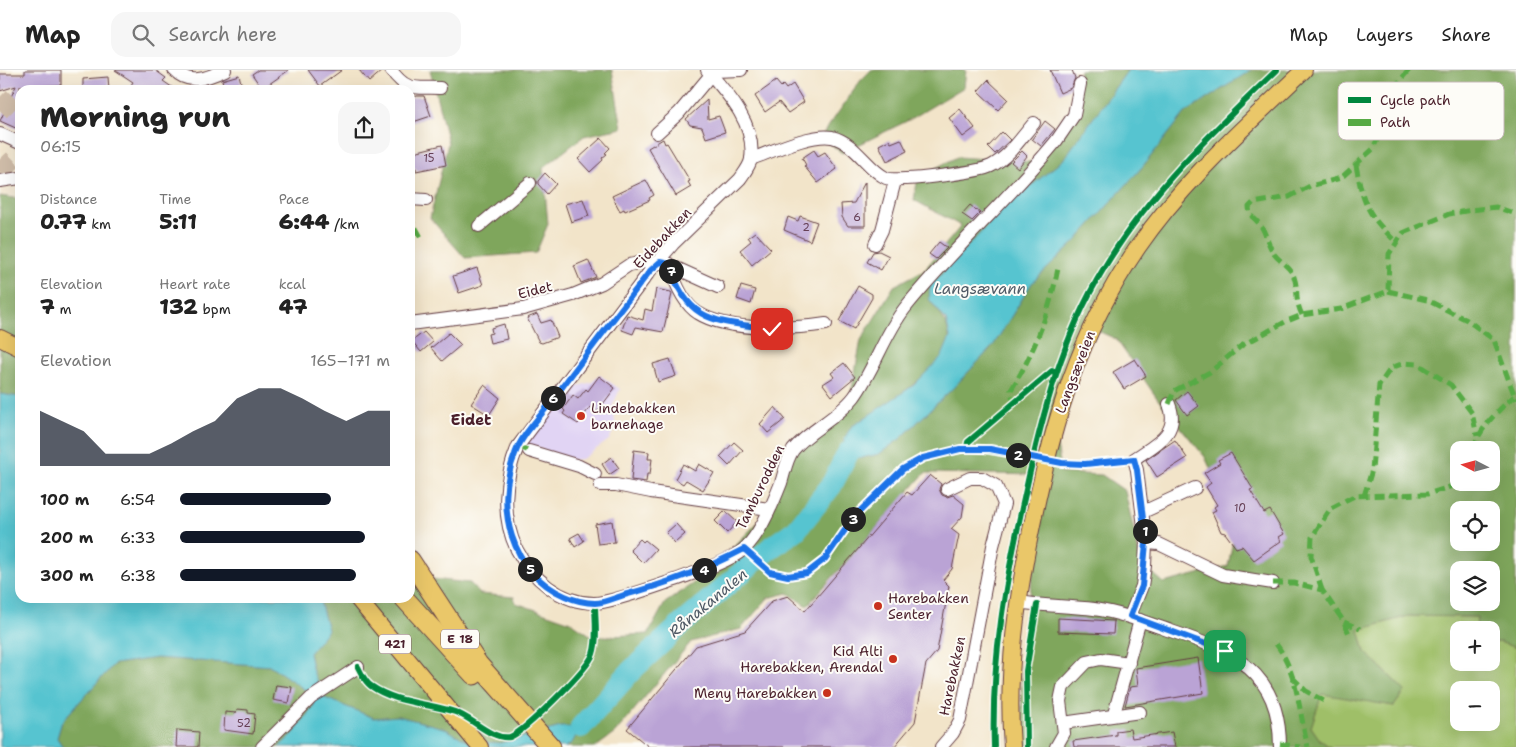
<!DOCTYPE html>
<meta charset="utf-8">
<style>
body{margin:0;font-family:"Shantell Sans",sans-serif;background:#f6f6f6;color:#222;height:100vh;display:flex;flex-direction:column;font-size:19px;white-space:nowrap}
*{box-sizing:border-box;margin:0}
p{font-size:16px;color:#767676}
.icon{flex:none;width:28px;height:28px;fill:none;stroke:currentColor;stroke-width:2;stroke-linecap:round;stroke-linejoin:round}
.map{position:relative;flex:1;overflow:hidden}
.side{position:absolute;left:15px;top:15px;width:400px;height:518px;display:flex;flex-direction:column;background:#fff;border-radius:15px;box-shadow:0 5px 20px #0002}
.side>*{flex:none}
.needle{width:32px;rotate:276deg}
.fabs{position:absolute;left:1450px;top:371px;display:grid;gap:10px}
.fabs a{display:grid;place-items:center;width:50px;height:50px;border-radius:10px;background:#fff;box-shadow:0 5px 20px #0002;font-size:25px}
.pin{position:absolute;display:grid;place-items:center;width:42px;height:42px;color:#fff;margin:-21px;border-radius:10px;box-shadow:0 2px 8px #0006}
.km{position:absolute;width:25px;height:25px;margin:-12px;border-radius:50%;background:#222;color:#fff;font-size:14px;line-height:25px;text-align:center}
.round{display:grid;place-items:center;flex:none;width:52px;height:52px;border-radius:15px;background:#f6f6f6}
.overview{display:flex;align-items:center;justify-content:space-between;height:85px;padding:0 25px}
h1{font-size:28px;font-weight:800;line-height:38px}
.figures{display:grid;grid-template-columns:repeat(3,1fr);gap:8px;height:85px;padding:5px 25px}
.figures div{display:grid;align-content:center}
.figures b{font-size:21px;font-weight:800}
.figures small{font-size:14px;font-weight:400}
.figures p{font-size:14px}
.chart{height:140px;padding:10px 25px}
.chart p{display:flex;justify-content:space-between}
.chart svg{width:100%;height:90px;margin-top:5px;fill:#111827;opacity:.7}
ul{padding:0 25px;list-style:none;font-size:16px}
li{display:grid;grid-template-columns:80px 60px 1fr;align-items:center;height:38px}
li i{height:12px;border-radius:6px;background:#111827}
header{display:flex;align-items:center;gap:30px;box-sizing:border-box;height:70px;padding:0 25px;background:#fff;border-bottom:1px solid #e0e0e0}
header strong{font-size:24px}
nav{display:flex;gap:28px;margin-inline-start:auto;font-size:18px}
.search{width:350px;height:45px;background:#f6f6f6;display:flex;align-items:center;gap:12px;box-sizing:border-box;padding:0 18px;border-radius:15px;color:#767676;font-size:19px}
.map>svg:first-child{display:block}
.built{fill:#e1d4f4}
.green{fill:#9fbf68;stroke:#746f4a;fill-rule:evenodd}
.forest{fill:#7fa65c;stroke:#646244;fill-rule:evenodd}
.water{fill:#57c4d0;stroke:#50727e}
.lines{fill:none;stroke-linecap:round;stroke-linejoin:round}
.river{stroke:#57c4d0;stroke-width:22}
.building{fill:#baa3d5}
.highway-tunnel{stroke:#d0bda9;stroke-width:19;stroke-dasharray:19 9;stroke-linecap:butt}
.minor-casing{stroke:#633d43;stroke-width:14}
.major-casing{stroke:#633d43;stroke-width:18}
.highway-casing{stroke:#633d43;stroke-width:21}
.minor{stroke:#fff;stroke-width:12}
.major{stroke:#eac769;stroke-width:16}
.highway{stroke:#eac769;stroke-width:19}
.quiet{stroke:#57aa44;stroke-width:5;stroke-dasharray:10 5;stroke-linecap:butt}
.cycleway-casing{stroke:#fdfcf7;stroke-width:9}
.cycleway{stroke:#00873e;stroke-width:6}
.route-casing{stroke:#fff;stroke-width:10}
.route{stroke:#1a73e8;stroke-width:6}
.poi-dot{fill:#c8321e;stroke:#fdfcf7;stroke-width:2}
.labels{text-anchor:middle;stroke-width:4;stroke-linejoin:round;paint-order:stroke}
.number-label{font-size:11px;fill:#664056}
.shield{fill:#fdfcf7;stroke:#806168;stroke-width:1}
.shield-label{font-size:12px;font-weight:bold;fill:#4a1f2b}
.street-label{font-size:14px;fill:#4a1f2b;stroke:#fdfcf7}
.poi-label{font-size:14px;fill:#4a1f2b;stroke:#fdfcf7;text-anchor:start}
.water-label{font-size:15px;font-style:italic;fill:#4f5965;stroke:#fdfcf7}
.neighbourhood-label{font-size:15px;font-weight:bold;fill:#4a1f2b;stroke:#fdfcf7}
.key{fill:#fdfcf7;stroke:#c7baba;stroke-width:1}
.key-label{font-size:14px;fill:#4a1f2b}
</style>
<header>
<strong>Map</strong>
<div class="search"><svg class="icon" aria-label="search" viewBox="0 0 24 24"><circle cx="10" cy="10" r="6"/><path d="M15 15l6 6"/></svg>Search here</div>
<nav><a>Map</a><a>Layers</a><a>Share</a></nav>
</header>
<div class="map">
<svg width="1516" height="677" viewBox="0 0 1516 677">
<rect width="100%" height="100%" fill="#fdfcf7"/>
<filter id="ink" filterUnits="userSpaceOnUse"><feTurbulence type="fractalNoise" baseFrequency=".02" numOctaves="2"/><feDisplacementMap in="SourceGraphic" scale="10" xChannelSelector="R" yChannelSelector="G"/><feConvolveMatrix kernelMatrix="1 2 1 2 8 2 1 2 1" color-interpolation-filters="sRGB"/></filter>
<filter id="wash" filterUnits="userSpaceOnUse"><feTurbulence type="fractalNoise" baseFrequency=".0096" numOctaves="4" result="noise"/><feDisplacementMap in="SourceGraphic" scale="20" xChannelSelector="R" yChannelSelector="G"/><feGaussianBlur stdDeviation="1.12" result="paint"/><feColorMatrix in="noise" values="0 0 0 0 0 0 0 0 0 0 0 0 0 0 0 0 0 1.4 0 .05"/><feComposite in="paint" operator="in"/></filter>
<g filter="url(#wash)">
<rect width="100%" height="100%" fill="#f2e4c9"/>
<path class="built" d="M600,305L620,319L612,337L616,355L609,370L582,389L573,390L527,374L555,338L575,317L592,312Z"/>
<path class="green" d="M1408,546L1477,547L1476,560H1459V592H1491V573L1500,572L1516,578V677H1330L1320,670L1311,657L1322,623L1394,636L1405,621L1365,582L1359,560ZM1459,620H1491V652H1459Z"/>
<g class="forest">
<path d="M430,0H612L622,58L584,66L543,98L548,154L536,183L465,188L430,148L448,73Z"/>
<path d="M871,0H966L964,17L911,49L842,83L821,67L861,10Z"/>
<path d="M1080,0H1128L1063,90L1005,137L929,229C938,241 947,250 949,265C953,297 874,341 851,357L848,383L861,388L879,384L901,368L954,317L993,276L1032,213L1076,171L1143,96L1185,43L1251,0H1516V578L1500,572L1491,573V560H1476L1477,547L1408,546L1359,560L1365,582L1405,621L1394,636L1322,624L1311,657L1320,670L1330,677H1021L1022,593L1044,405L925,403L807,536L788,523L768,528L741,559L691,572L615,663L596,677H566L572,673L561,657L501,673L469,672L444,658L398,646L374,648L325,628L313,602L309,582L328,560L319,528H410V497L432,509L470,513L480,524L514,527L516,533L571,552L593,567L648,564L665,533L708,503L761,449L791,379L849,334L861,270L894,216L924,200L961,156L914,130L918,107L957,87L1033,92L1071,48ZM1089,257L1116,269L1159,331L1205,387L1236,455L1228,496L1164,513L1141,493L1125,421L1102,405L1062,403L1056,370ZM1459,380H1491V412H1459ZM1459,440H1491V472H1459ZM1459,500H1491V532H1459Z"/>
<path d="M0,126L20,129V327L0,324Z"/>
<path d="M157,588L271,596L308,622L314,635L294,663L279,677H63L57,668L62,651L114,594Z"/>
</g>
<g class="water">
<path d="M1128,0H1251L1185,43L1143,96L1076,171L1032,213L993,276L954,317L901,368L879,384L861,388L844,383V369L851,357L914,315L942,286L950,267L946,250L929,229L930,216L1005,137L1063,90Z"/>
<path d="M0,324L20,327V528H319L328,560L309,583L313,602L325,628L374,648L398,646L444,658L469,672L501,673L561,657H581L572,673L566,677H279L294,663L314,635L308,622L271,596L157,588L114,594L62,651L57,668L63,677H0Z"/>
</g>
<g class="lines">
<path class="river" d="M581,657L632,600L684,552L769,479L796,460L831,416L848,383"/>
</g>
<g id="blocks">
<g class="building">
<path d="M25,0H61V15L20,16V60L0,51L16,16L0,21V4H25Z"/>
<path d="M115,0H155L166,8L163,11L176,20H138L131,15L133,12Z"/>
<path d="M258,0H289L262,19L252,4Z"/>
<path d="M308,0H342L320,16Z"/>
<path d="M359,0H383L369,12Z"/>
<path d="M1050,0H1072L1075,8L1071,18L1060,23Z"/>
<path d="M239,5L243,20H225L222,10Z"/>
<path d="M108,7L109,20H83V9Z"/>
<path d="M988,10L1008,29L998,40L978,21Z"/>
<path d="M776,11L781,17L783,15L786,19L793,14L804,32L788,43L779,32L765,42L755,26Z"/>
<path d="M417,26H424L431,46L410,53V28Z"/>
<path d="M707,30L708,49L719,46L725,62L706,68L702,57L690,55L686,49Z"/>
<path d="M960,39L975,58L963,67L949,48Z"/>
<path d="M1045,51L1055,59L1041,76L1032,69Z"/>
<path d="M1002,62L1010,70L995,84L988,77Z"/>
<path d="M601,68L610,78L605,83L607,84L602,88L603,90L590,102L578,89Z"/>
<path d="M663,69L665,74L667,73L690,111L688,112L691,117L676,126L648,78Z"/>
<path d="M901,69L907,81L887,91L879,75L889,70L891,73Z"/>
<path d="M442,75L446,95L416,101V98L410,99V83Z"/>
<path d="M814,80L818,86L825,82L837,99L818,113L804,96L806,95L802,88Z"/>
<path d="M1022,81L1027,86L1018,98L1011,92Z"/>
<path d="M545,103L556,114L547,124L538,114V111Z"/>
<path d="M646,110L654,125L649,128L650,130L625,141L624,139L620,141L612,126Z"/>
<path d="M865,112V156H848L842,147L841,134L854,133Z"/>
<path d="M583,129L589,146L571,152L565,134Z"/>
<path d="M970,135L980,143L972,151L962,144Z"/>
<path d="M800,146L817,152L810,171L784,160L788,147L798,151Z"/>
<path d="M755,162L771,179L752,195L740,180L751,171L748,167Z"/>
<path d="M939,172L947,178L936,189L929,184Z"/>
<path d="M879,181L889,186L881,200L867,192L873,182Z"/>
<path d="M588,190L596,207L581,213L574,196Z"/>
<path d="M477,198L483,215L459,223L453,206Z"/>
<path d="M741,216L755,220L751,234L737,229Z"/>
<path d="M858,216L872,224V228L854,259L839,251Z"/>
<path d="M656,219L671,222L672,224L663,262L636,257L633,264L622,260L627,245L643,250L645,239L652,241Z"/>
<path d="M537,244L541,253L551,250L558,267L542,273L539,272L527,248Z"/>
<path d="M504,254L507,269L490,273L488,264L492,263L491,258Z"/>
<path d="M424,262L433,272L421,282L412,271Z"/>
<path d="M449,263L461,275L442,291L431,278Z"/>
<path d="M670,289L676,306L658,312L653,294Z"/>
<path d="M1135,289L1146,306L1124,319L1113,302Z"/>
<path d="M844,293L855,307L832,326L823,314L834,307L831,303Z"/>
<path d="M599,306L615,318L597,342L590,337L578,354L563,344L565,341L563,339L573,325L578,329L586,319L588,321Z"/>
<path d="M484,315L500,328L489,345L471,334Z"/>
<path d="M1187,321L1199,336L1187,345L1176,330Z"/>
<path d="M775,337L785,349L768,363L760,354Z"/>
<path d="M1175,370L1187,388L1157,407L1146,390Z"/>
<path d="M734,372L743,380L729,396L720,387Z"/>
<path d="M634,380L649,382L648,389H652L650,404H647L646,412L631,410Z"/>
<path d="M1231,383L1251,416L1253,419L1250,420L1264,443L1270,440L1284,464L1279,467L1281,471L1254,490L1242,476L1236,478L1225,463L1221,462L1212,442L1216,440L1214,437L1217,435L1206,417L1211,413L1204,403L1220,393L1218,390Z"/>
<path d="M611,387L619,398L609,405L602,394Z"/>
<path d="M683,394L695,401L699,394L714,403L703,420L686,410L683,414L675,409Z"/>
<path d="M930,405L941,414L939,419L942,425L947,427L953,425L964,434L962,447L951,459L959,465L952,499L943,510L949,516L937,581L926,594L915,652L894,677H649L627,659L696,576L745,561L772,531L788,526L805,541L907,422L912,425Z"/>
<path d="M725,441L737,452L727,463L715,451Z"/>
<path d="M612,451L615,472L598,474L595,454Z"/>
<path d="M676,454L685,464L675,473L666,463Z"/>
<path d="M579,463L584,471L575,477L570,468Z"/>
<path d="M640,469L643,472L645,470L656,479L643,493L630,480Z"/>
<path d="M1058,548L1114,551L1113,564L1058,562Z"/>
<path d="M1198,588L1203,623L1125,636L1130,617L1138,616L1136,598Z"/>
<path d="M276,615L292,617L289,633L273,630Z"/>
<path d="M237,639L248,640V643L255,644L253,664L224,660L225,642L236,643Z"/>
<path d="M1130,659L1132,668L1172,662L1175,677H1074L1073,671L1116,665V661Z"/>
<path d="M177,660L199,662L198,677H176Z"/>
</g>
</g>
</g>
<g filter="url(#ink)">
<use href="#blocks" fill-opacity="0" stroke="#633d43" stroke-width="1"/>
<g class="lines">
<g class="highway-tunnel">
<path d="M0,27L20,47"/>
<path d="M0,89L20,110"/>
</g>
<defs>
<g id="minor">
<path d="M174,0C189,16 207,8 225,0"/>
<path d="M391,0C407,22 415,17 440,18"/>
<path d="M707,0C727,23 756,54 751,89C750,96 744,103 740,109L673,174L650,201L518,376C504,409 501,447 517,480C532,508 560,533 594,533C611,533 657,516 675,510C695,503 729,492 744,479C759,466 774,431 781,413C785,401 786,390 793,380C810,359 837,349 854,327C874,300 884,265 905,238C952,179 1010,128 1057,70L1074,45L1080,14"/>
<path d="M657,63L679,43L714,1L741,0"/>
<path d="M0,64L20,73"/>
<path d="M751,89C771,82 811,63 832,67C856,73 867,99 886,108C896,113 980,102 991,96C1009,87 1021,68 1034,53"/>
<path d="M0,111L20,108"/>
<path d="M410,129L426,130"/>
<path d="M479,156L530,113"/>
<path d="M875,174L882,160L895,111"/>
<path d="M669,194C674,210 683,234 698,243C728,262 792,259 826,254"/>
<path d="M410,254L523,239L573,225L602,213L629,195L644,192L665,193L718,217"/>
<path d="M529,381L579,396L595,404"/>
<path d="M600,415H616L651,422L769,439"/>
<path d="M1143,442L1195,418"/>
<path d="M1146,473L1159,474L1223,505L1273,513"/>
<path d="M1018,532C1043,536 1068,536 1094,539C1121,543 1145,552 1171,561C1234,582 1280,601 1280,677"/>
<path d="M1130,546L1142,516L1145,496L1146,473L1137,400L1134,389C1154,375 1181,364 1169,334"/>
<path d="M1114,644L1140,550"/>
<path d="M1063,653L1140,642"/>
<path d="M262,677L311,628L358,597"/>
<path d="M941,677L953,663L960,650L993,476L1004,434L996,416L982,408H970L947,419"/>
<path d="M1056,677L1064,663L1060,631L1063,617L1087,592L1101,589L1129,593"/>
</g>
<g id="major">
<path d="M0,268L20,278"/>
<path d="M357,528L480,677"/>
<path d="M1012,677C1006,602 1017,529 1032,455C1053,352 1078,265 1138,177C1184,110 1246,56 1304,0"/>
</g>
<g id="highway">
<path d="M410,490L478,594L551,677"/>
<path d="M404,528L474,605"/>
</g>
</defs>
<use href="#minor" class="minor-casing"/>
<use href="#major" class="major-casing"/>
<use href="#highway" class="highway-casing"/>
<use href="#minor" class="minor"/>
<use href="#major" class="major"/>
<use href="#highway" class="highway"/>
<g class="quiet">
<path d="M1356,95C1363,134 1367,144 1396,172"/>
<path d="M411,129V149L423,171"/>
<path d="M1388,221L1427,230L1467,250L1494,270L1516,330"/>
<path d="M1302,245C1294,228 1299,222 1294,207C1290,196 1280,192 1274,184C1263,166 1268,159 1250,145L1249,137L1253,133L1289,127L1310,116L1341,108L1373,79L1379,65L1387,25L1409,0"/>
<path d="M1169,334L1174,321L1210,302L1241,276L1285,252L1302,245L1341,239L1388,221L1389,184L1403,163L1449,144L1472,140L1496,137L1516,144"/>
<path d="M1014,335L1011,320C1034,283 1050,241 1058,198"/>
<path d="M518,376L529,381"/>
<path d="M1473,380C1480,357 1497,342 1514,326"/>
<path d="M1364,426L1372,400L1379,315L1391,298L1404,293L1418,294L1451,315L1472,343L1477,366"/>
<path d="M529,498L540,488"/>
<path d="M1273,513H1294L1322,520L1344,552L1350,566"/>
<path d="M1322,520L1311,486L1312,467L1331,438L1354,426L1427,424L1456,415L1459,410"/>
<path d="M1344,552L1360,559"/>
<path d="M1276,574C1298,602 1299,643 1308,677"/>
<path d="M1292,607L1306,621L1324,631"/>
<path d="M1280,674L1300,677"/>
</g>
<defs>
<g id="cycleway">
<path d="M1055,302L1052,301L968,372L967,378C1000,379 1031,391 1063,393C1088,395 1110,390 1134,389"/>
<path d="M744,479L770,502L788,506L807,503L825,489L854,447L903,399L923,388L967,378"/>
<path d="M358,597C362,604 364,611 371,616C395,633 428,633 455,642C473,648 491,670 510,667C525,661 588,599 593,584C598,569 595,549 595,533"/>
<path d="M994,677C991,589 1006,509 1025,424C1042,345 1062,267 1104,198C1150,121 1213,61 1277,0"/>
<path d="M1027,677L1026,601L1037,535"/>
</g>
</defs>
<use href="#cycleway" class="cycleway-casing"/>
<use href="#cycleway" class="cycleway"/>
</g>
</g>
<g class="lines" filter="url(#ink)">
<defs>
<path id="route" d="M772,259C717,251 688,255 669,194L660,192L650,201C618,243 585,286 554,328C541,346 522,364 515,384C494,437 511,503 565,526C574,530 585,533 595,533C604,533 615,528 624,525C666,514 706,499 744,479L770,502L788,506L807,503L825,489L854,447L903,399L923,388L960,379H990L1062,393L1085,394L1134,389L1137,400L1146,473L1142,516L1130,546L1225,581"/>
</defs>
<use href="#route" class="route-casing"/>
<use href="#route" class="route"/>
</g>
<g class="poi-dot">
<circle cx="581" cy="346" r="5"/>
<circle cx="878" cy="536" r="5"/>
<circle cx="893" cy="589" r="5"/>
<circle cx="827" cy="623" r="5"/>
</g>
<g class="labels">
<g class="number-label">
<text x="429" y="92">15</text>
<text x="857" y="151">6</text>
<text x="806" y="161">2</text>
<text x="1240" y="442">10</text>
<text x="244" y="657">52</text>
</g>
<g class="shield">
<rect x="441" y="559.5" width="38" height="19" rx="4"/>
<rect x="379" y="564.5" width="32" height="19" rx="4"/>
</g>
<g class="shield-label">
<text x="460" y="573">E 18</text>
<text x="395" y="578">421</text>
</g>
<g class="street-label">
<text transform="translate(662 168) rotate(-47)" y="5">Eidebakken</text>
<text transform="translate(535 220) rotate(-14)" y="5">Eidet</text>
<text transform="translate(1075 302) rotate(-69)" y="5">Langsæveien</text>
<text transform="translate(760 417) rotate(-64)" y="5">Tamburodden</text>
<text transform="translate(952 606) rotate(-78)" y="5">Harebakken</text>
</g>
<g class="poi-label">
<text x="591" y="343">Lindebakken<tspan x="591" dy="16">barnehage</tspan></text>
<text x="888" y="533">Harebakken<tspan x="888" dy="16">Senter</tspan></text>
<text x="883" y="586" text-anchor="end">Kid Alti<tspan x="883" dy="16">Harebakken, Arendal</tspan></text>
<text x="817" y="628" text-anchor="end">Meny Harebakken</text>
</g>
<g class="water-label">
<text x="980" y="224">Langsævann</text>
<text transform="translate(708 533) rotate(-40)" y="5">Rånakanalen</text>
</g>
<g class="neighbourhood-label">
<text x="471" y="355">Eidet</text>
</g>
</g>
<rect x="1338" y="12" width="166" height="58" rx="8" class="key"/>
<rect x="1348" y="27" width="23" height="6" fill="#00873e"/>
<rect x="1348" y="49" width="23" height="7" fill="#57aa44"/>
<g class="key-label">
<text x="1380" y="35">Cycle path</text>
<text x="1380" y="57">Path</text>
</g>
</svg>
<div class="fabs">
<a><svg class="needle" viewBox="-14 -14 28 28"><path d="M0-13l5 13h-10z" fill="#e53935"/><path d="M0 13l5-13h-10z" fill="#767676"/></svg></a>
<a><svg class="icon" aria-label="locate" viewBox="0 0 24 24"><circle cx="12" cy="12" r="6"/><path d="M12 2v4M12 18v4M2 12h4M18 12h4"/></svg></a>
<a><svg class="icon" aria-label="layers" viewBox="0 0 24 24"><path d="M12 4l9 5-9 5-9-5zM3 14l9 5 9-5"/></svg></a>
<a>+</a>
<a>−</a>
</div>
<div class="pin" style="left:1225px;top:581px;background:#1e9e55"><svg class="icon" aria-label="arrive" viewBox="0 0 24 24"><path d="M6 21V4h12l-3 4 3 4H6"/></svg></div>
<div class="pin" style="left:772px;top:259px;background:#d93025"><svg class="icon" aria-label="check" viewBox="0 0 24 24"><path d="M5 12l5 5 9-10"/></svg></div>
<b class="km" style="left:1145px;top:461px">1</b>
<b class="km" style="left:1018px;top:385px">2</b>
<b class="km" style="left:853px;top:449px">3</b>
<b class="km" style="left:704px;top:500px">4</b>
<b class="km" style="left:530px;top:499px">5</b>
<b class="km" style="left:553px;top:328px">6</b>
<b class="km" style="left:671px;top:201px">7</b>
<section class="side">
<div class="overview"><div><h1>Morning run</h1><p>06:15</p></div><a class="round"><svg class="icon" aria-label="share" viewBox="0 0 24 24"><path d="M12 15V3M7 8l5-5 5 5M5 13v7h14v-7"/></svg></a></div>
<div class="figures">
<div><p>Distance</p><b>0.77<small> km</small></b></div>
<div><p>Time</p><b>5:11</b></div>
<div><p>Pace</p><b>6:44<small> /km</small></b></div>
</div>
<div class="figures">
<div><p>Elevation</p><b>7<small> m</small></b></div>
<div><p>Heart rate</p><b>132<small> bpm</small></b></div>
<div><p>kcal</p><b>47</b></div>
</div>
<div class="chart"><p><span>Elevation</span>165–171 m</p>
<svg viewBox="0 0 160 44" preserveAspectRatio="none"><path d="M0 44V17L10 22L20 27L30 38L40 38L50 38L60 33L70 27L80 22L90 11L100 6L110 6L120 11L130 17L140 22L150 17L160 17V44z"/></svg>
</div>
<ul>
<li><b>100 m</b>6:54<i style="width:72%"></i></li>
<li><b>200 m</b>6:33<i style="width:88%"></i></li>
<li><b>300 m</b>6:38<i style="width:84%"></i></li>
</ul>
</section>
</div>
